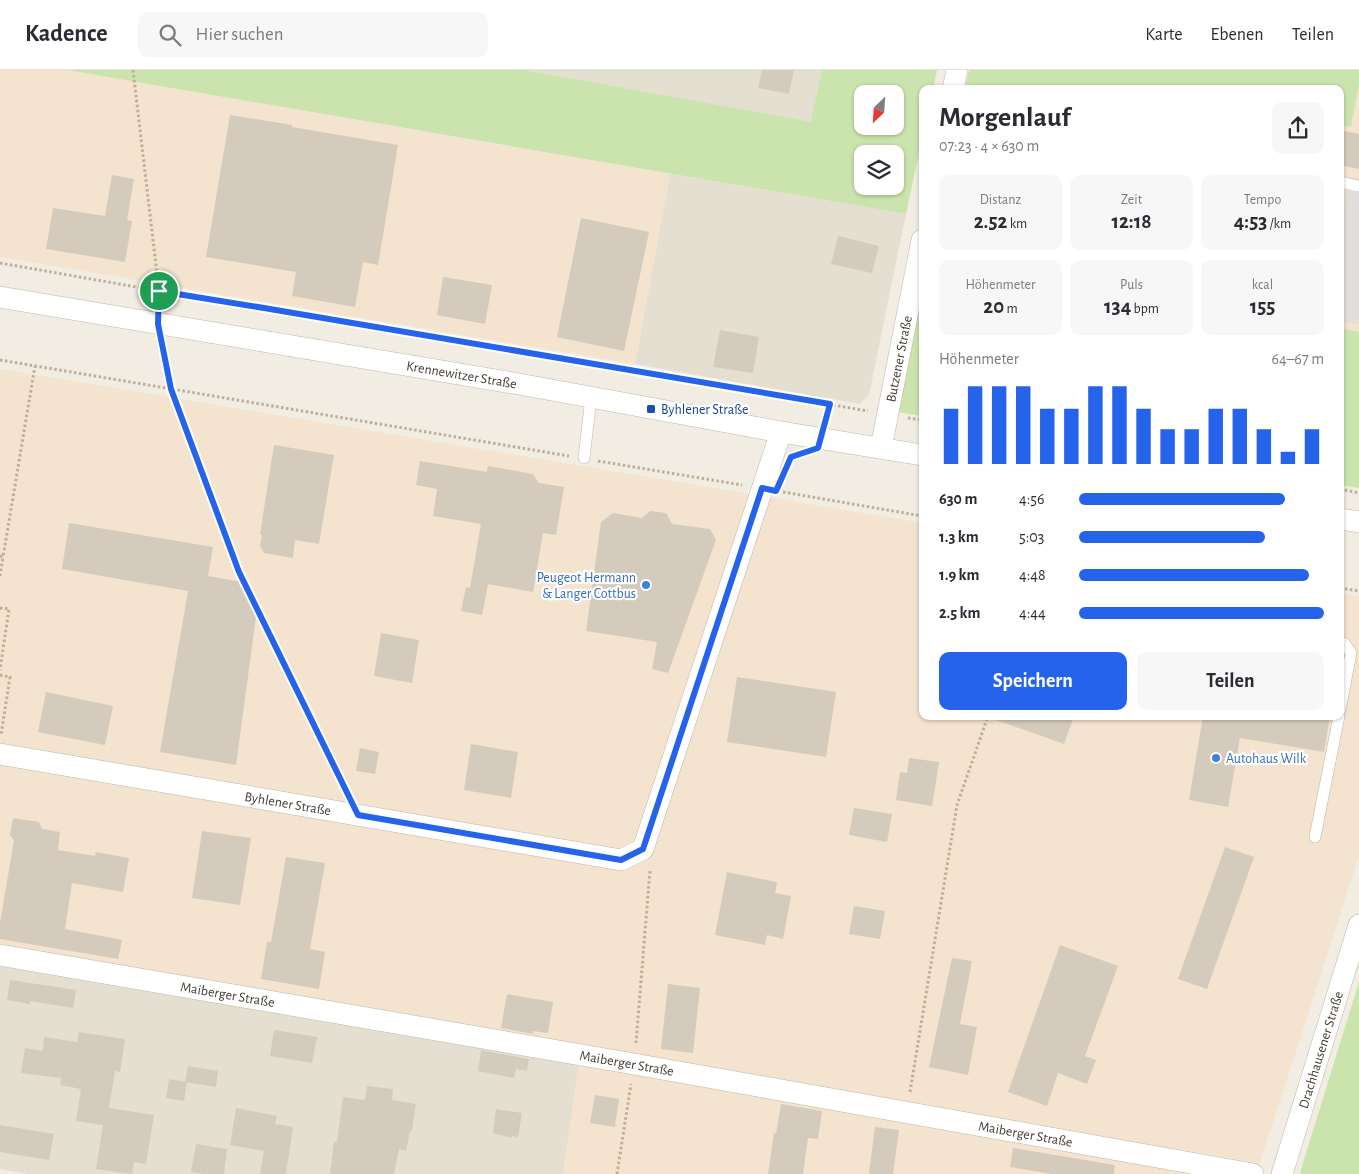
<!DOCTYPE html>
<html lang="de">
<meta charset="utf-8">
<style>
body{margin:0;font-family:"Alegreya Sans",sans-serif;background:#f7f7f7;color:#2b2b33;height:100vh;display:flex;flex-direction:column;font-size:19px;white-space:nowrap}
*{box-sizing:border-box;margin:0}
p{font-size:16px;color:#7c7c81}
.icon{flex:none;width:28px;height:28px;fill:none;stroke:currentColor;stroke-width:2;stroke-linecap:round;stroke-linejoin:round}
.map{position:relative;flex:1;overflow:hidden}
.details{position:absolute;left:919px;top:15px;width:425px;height:635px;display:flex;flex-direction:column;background:#fff;border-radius:10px;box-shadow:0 1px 4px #0004}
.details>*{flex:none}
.needle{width:32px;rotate:205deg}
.tools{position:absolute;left:854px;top:15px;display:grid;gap:10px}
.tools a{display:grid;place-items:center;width:50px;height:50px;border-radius:10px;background:#fff;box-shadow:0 1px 4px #0004;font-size:25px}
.pin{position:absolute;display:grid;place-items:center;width:42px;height:42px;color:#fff;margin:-21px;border:2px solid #fff;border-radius:50%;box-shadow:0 1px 5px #0007}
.round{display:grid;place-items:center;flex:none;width:52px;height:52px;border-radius:10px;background:#f7f7f7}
.head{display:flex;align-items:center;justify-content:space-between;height:85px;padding:0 20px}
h1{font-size:28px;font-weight:700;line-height:38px}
.stats{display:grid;grid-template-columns:repeat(3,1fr);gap:8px;height:85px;padding:5px 20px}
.stats div{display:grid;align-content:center;border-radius:10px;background:#f7f7f7;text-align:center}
.stats b{font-size:21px;font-weight:700}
.stats small{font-size:14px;font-weight:400}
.stats p{font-size:14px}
.chart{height:140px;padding:10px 20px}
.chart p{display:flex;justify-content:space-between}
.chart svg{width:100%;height:90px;margin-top:5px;stroke:#2563eb;stroke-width:6}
.button{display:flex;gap:10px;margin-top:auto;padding:10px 20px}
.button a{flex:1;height:58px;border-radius:10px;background:#2563eb;color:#fff;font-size:20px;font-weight:700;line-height:58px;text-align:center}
.button a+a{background:#f7f7f7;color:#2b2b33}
ul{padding:0 20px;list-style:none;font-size:16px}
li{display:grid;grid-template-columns:80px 60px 1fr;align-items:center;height:38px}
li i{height:12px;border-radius:6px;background:#2563eb}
header{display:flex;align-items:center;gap:30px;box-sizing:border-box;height:70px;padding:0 25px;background:#fff;border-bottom:1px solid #e1e1e2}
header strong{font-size:24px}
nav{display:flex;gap:28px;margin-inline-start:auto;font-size:18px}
.search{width:350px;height:45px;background:#f7f7f7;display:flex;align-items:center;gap:12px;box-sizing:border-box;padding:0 18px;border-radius:10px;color:#7c7c81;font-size:19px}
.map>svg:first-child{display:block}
.residential{fill:#e5dfd2}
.commercial{fill:#f3e3cf}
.green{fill:#cbe4ad;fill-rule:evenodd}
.parking{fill:#e1dfdc}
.building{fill:#d5cbbc}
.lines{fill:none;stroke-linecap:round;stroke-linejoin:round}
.service-casing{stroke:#bfb7aa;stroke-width:12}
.minor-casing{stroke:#bfb7aa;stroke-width:22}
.path{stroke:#bdb098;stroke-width:3;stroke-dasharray:2.5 2.5;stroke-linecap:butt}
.service{stroke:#fff;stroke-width:11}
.minor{stroke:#fff;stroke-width:21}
.route-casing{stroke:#fff;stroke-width:10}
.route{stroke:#2563eb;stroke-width:6}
.transit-dot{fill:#1a4fb4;stroke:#fff;stroke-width:2}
.shop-dot{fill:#3f7fe0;stroke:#fff;stroke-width:2}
.labels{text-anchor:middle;stroke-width:4.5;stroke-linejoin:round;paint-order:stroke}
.street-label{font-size:14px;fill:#423d34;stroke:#fff}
.transit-label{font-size:14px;fill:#164399;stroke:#fff;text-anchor:start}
.shop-label{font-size:14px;fill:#366cbe;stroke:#fff;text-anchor:end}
</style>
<header>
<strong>Kadence</strong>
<div class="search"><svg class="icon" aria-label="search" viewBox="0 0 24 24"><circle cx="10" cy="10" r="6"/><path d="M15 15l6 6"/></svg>Hier suchen</div>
<nav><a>Karte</a><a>Ebenen</a><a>Teilen</a></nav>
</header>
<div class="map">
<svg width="1359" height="1104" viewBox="0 0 1359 1104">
<rect width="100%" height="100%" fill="#f1ede3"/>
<g class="residential">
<path d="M525,0H822L812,53Z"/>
<path d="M670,104L906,144L869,325L860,334L635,294Z"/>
<path d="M0,893L579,993L563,1104H28L0,1099Z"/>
</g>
<g class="commercial">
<path d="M0,0H67L670,104L635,294L0,187Z"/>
<path d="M1359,14V262L1340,258V55L1351,56Z"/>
<path d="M0,299L922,453V646H1340V524L1359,527V786L1260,1093L940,1040L0,879Z"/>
<path d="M579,993L1246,1104H563Z"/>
</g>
<g class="green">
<path d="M67,0H525L811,52L822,0H937L933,19H922V68L906,144ZM862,24H895V56H862ZM862,84H895V116H862Z"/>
<path d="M969,0H1359V14L1351,57L1340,55V19H965Z"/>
<path d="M922,217V346L896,342Z"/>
<path d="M1340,258L1359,262V418L1340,415Z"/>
<path d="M1359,912V1104H1300L1302,1096Z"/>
</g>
<path class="parking" d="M1347,120L1359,122V254L1340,251V164Z"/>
<g class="building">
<path d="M762,0H794L789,24L758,18Z"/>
<path d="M230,45L292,55V57L398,75L378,195L363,192L355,237L292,226L296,202L206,187Z"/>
<path d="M1340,60L1359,64V99L1340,95Z"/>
<path d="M112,105L134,109L127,150L132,151L125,192L46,179L53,138L105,146Z"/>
<path d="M581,148L649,162L624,281L557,267Z"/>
<path d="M838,166L879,176L872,203L831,194Z"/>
<path d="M443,207L492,215L485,254L437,245Z"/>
<path d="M720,260L759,267L753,303L713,297Z"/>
<path d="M274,375L334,385L319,474L295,470L293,488L264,483L260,476L262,465L260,464Z"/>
<path d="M420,391L487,402L488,396L533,404L539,413L564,417L556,465L543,463L533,522L488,514L482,545L461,541L466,517L470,518L481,454L433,446L437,419L416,415Z"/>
<path d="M650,441L666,443L672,454L710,459L716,470L668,603L652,599L657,572L586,561L601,452L613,443L642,448Z"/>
<path d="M69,453L213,477L208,506L242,512L256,547L236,695L160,682L188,521L62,499Z"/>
<path d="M381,563L419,570L412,613L374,606Z"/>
<path d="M737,607L836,622L826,687L727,672Z"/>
<path d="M46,622L113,636L105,675L38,662Z"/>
<path d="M994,646H1074L1064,674L993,649Z"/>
<path d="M1203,646H1330L1324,682L1240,668L1228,737L1189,730Z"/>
<path d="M471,674L518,682L511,728L464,720Z"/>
<path d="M360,678L379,682L375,704L356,701Z"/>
<path d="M909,688L939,692L932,736L896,730L900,702L907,703Z"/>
<path d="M854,738L892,744L887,772L849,765Z"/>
<path d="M13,748L39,752L42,759L60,762L58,780L95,786L96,782L129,788L123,822L72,813L65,859L122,870L118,889L0,869V853L14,770L10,765Z"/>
<path d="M202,761L251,768L240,835L192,828Z"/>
<path d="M1225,777L1254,787L1207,919L1178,909Z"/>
<path d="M286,787L325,793L310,879L325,882L319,919L261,909L267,872H271Z"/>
<path d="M727,802L777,812L775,823L791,826L783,869L767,865L765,875L715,865Z"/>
<path d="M854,836L885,841L880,869L849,864Z"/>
<path d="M1060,875L1118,896L1085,986L1096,990L1087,1014L1058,1003L1047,1036L1008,1022Z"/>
<path d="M952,888L972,891L960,954L977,957L968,1005L929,997Z"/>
<path d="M10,910L76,920L73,938L30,931V934L7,930Z"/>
<path d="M668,914L700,918L693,983L661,979Z"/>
<path d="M507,924L553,932L548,963L533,961V964L501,958Z"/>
<path d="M274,960L317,967L312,993L270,986Z"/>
<path d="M79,962L125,969L120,1002L115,1001L109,1038L154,1045L146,1094L134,1092L132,1104L96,1099L103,1055L76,1051L81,1019L60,1015L61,1008L21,1003L25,978L43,981L44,967L77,972Z"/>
<path d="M481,980L529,989L527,1001L516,999L514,1008L478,1001Z"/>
<path d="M188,996L218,1001L216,1017L185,1012Z"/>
<path d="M169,1009L187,1012L184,1031L166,1028Z"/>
<path d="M367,1016L393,1019L392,1030L416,1034L412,1061H410L406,1081L399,1079L394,1104H330L334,1072H337L343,1027L365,1030Z"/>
<path d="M595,1025L619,1029L615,1057L590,1053Z"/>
<path d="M781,1034L822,1041L818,1069L808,1068L803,1104H768L774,1063L776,1064Z"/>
<path d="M236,1038L277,1046L275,1054L293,1057L286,1104H260L264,1081L230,1075Z"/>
<path d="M496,1039L522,1043L518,1067L512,1066V1068L493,1063Z"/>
<path d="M0,1055L54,1064L49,1090L0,1082Z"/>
<path d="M875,1057L899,1060L893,1104H869Z"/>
<path d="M196,1074L227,1079L224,1104H205L191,1102Z"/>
<path d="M1013,1078L1115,1095L1114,1104H1052L1010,1097Z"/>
</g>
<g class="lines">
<defs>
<g id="service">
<path d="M1340,112L1359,116"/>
<path d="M584,388L591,328"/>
<path d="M1340,572L1344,573L1351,583L1340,640"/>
<path d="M1315,767L1339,646"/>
</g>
<g id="minor">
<path d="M953,19L957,0"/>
<path id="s1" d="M0,227L519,314L781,362L922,385"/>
<path id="s2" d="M881,378L922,170"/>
<path d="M1340,449L1359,452"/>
<path id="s3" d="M0,684L621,790L643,779L781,362"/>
<path id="s4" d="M0,885L634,994L1253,1104"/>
<path id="s5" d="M1282,1104L1359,855"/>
</g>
</defs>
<use href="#service" class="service-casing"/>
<use href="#minor" class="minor-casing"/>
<g class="path">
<path d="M133,0L159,221L158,233"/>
<path d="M0,193L159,221L264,238L868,341"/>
<path d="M162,276L171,319L239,502L347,722"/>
<path d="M0,290L569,386"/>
<path d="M827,348L830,334"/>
<path d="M908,348L922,350"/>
<path d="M598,391L742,415"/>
<path d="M1340,419L1359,423"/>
<path d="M783,422L922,446"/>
<path d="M0,486L3,487L35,296"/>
<path d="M0,506L3,487"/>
<path d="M1340,518L1359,521"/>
<path d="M0,538L9,539L0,600"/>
<path d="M0,605L10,607L1,665"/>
<path d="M636,973L650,800"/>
<path d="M910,1022L957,735L988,646"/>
<path d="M617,1104L631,1014"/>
</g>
<use href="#service" class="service"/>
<use href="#minor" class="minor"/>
</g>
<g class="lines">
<defs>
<path id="route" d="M159,221L264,238L830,334L818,378L791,387L776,421L762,418L643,779L621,790L358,745L239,502L171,319L158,254Z"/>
</defs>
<use href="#route" class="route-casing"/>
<use href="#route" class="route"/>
</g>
<rect class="transit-dot" x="646" y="334" width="10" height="10" rx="2.5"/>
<g class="shop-dot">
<circle cx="646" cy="515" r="5"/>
<circle cx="1216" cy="688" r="5"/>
</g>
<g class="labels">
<g class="street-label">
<text dy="5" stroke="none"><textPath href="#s2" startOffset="91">Butzener Straße</textPath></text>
<text dy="5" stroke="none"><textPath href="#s1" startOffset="468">Krennewitzer Straße</textPath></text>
<text dy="5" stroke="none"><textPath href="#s3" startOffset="292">Byhlener Straße</textPath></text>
<text dy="5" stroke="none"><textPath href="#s4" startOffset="231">Maiberger Straße</textPath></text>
<text dy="5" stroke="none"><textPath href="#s5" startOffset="130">Drachhausener Straße</textPath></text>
<text dy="5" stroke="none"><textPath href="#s4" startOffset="636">Maiberger Straße</textPath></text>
<text dy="5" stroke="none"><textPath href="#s4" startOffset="1041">Maiberger Straße</textPath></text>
</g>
<g class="transit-label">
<text x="661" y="344">Byhlener Straße</text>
</g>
<g class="shop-label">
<text x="636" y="512">Peugeot Hermann<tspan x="636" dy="16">&amp; Langer Cottbus</tspan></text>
<text x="1226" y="693" text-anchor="start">Autohaus Wilk</text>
</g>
</g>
</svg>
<div class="tools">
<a><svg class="needle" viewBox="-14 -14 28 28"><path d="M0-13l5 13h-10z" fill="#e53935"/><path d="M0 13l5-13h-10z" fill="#7c7c81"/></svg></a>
<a><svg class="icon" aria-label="layers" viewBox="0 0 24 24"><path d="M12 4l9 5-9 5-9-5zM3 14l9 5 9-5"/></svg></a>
</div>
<div class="pin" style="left:159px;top:221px;background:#1e9e55"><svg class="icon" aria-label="arrive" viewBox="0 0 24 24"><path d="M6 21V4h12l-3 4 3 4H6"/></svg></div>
<section class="details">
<div class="head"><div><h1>Morgenlauf</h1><p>07:23 · 4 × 630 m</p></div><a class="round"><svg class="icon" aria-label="share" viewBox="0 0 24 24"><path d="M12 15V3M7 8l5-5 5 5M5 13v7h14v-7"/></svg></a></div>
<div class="stats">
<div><p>Distanz</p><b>2.52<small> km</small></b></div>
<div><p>Zeit</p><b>12:18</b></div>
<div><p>Tempo</p><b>4:53<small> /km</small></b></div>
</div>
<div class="stats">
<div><p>Höhenmeter</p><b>20<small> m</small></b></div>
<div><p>Puls</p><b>134<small> bpm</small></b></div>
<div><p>kcal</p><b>155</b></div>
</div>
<div class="chart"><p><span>Höhenmeter</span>64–67 m</p>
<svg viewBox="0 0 160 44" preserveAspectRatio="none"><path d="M5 44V17M15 44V6M25 44V6M35 44V6M45 44V17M55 44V17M65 44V6M75 44V6M85 44V17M95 44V27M105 44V27M115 44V17M125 44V17M135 44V27M145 44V38M155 44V27"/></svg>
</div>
<ul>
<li><b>630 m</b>4:56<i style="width:84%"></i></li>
<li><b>1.3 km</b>5:03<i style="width:76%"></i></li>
<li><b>1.9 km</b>4:48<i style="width:94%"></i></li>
<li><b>2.5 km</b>4:44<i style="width:100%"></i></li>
</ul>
<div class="button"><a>Speichern</a><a>Teilen</a></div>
</section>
</div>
